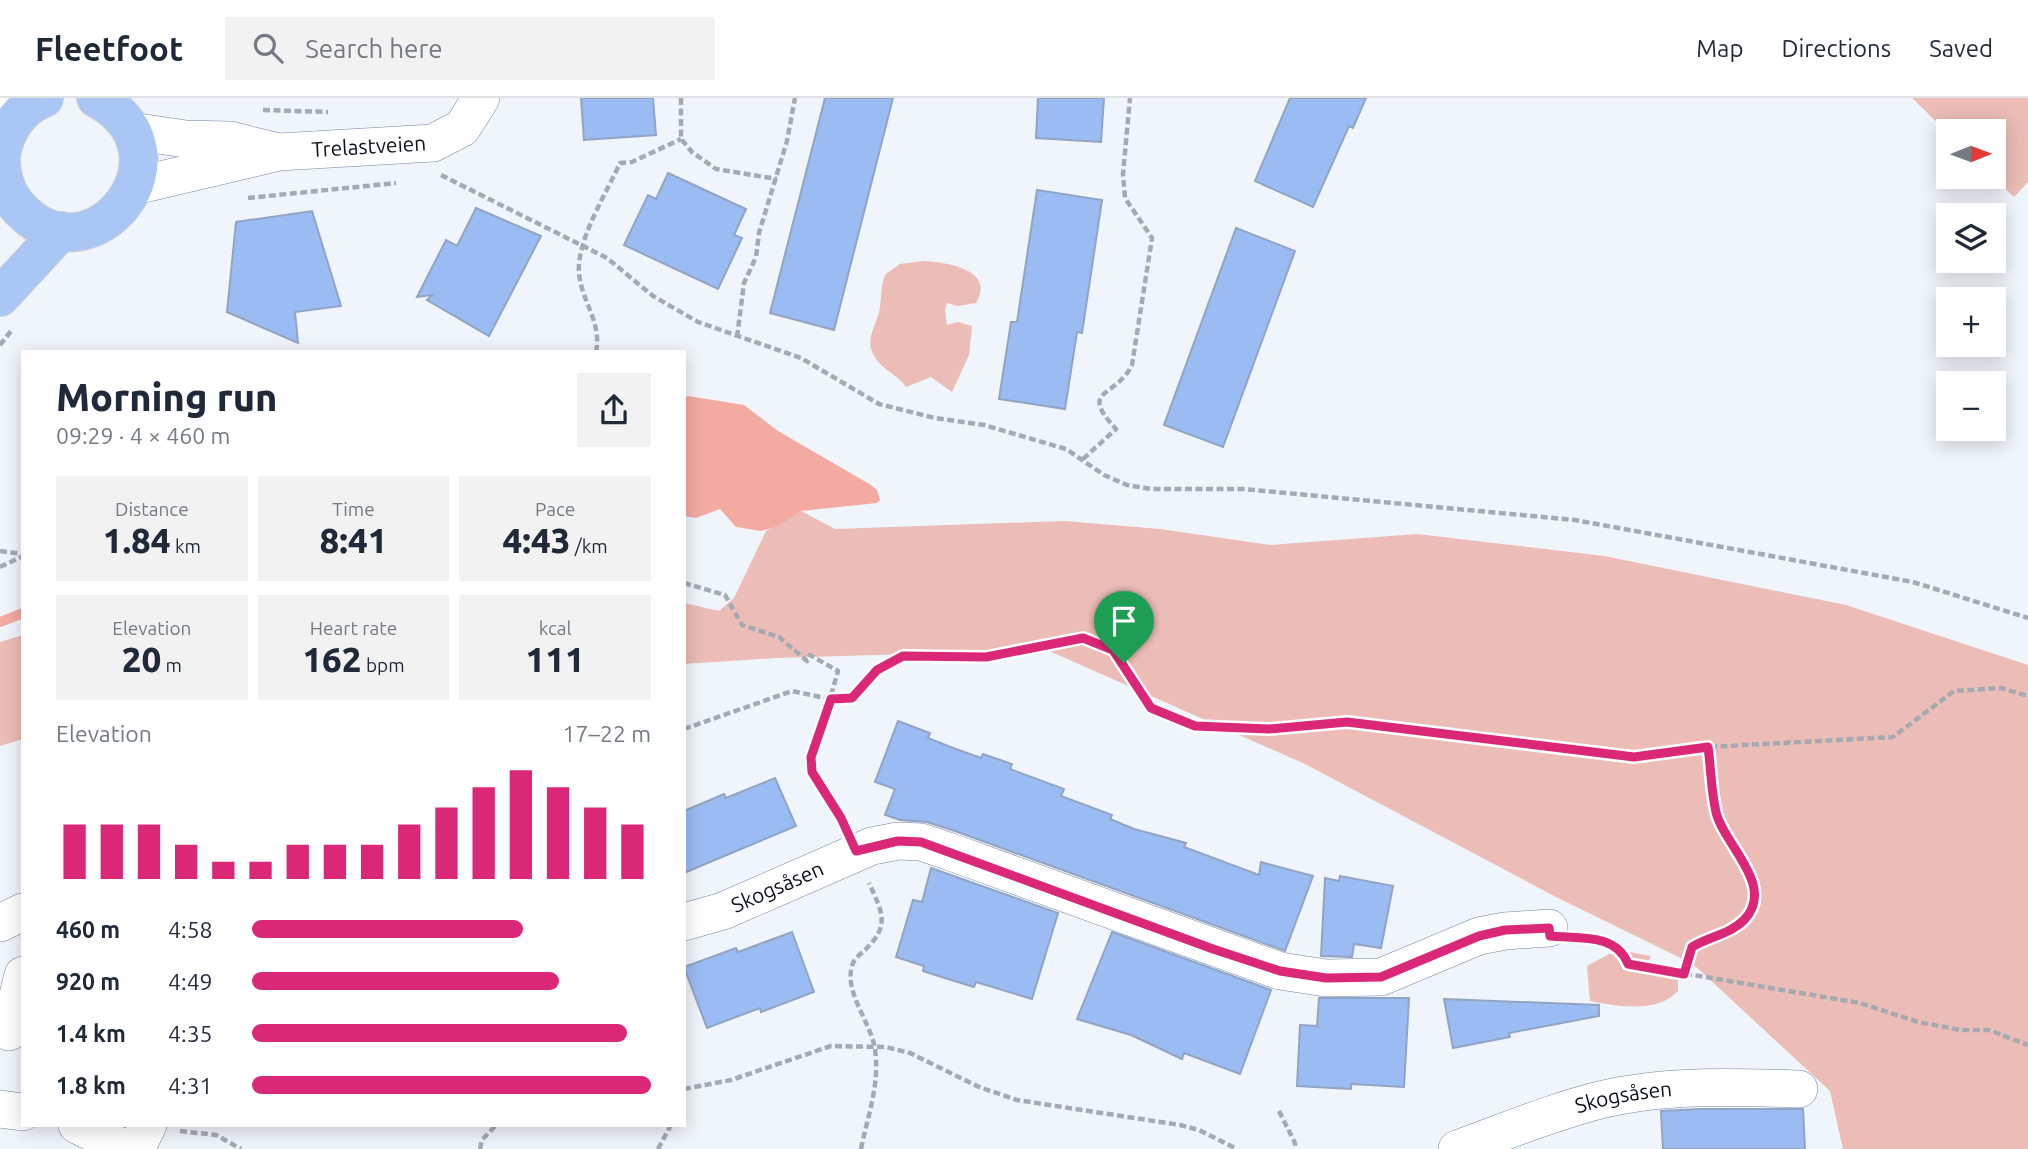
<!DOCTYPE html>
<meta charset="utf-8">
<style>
body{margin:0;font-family:Ubuntu,sans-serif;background:#f2f2f3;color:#1f2937;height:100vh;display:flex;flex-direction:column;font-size:26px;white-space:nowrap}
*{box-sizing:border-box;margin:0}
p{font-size:23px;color:#747a83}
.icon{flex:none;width:38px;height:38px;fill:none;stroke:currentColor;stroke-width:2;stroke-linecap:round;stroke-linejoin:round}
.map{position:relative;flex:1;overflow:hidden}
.details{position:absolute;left:21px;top:252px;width:665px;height:777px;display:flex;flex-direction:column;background:#fff;border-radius:0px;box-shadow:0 4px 18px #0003}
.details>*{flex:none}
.needle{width:46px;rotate:89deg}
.tools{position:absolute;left:1936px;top:21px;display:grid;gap:14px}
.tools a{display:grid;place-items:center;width:70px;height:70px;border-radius:0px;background:#fff;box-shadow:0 4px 18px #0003;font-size:35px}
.pin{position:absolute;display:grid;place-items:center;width:60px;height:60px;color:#fff;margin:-72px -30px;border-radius:50% 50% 50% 0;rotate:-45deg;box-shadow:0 0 7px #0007}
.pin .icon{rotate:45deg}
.round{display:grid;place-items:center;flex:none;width:74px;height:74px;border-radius:0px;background:#f2f2f3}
.overview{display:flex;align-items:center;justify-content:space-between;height:119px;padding:0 35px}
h1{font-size:38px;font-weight:800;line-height:52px}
.figures{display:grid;grid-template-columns:repeat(3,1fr);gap:10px;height:119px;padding:7px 35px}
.figures div{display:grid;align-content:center;border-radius:0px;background:#f2f2f3;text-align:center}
.figures b{font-size:35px;font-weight:800}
.figures small{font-size:19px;font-weight:400}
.figures p{font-size:19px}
.chart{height:196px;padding:14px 35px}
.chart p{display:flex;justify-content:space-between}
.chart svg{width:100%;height:126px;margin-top:7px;stroke:#db2777;stroke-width:6}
ul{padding:0 35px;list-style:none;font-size:23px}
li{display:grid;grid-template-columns:112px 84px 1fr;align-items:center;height:52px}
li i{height:18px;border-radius:9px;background:#db2777}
header{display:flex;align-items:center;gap:42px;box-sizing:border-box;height:98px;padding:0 35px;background:#fff;border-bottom:2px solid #e0e1e3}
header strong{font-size:33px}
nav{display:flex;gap:38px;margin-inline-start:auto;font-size:24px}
.search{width:490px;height:63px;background:#f2f2f3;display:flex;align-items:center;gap:18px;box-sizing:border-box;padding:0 24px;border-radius:0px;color:#747a83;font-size:26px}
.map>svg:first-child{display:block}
.green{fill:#ecbcb6}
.water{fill:#f3aaa1}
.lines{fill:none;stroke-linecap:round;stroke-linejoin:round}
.stream{stroke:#f3aaa1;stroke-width:10}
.building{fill:#9abcf3;stroke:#91a4c3;stroke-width:2}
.minor-casing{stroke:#7385a3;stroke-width:38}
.major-casing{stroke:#cecfd2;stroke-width:40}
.path{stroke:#a5aab2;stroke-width:4.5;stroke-dasharray:7 3.5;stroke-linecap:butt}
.minor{stroke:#fff;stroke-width:37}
.major{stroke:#aac6f5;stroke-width:38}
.route-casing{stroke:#fff;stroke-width:14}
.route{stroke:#db2777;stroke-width:9}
.labels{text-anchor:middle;stroke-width:6;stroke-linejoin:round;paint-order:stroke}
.street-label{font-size:21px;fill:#0b111c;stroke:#f0f4fb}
</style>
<header>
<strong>Fleetfoot</strong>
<div class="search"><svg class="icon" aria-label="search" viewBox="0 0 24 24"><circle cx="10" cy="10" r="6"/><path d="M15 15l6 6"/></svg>Search here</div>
<nav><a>Map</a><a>Directions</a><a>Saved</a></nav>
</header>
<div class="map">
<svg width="2028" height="1051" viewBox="0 0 2028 1051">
<rect width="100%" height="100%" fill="#f0f4fb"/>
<g class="green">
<path d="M1912,0H2028V84L2014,99L1993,79V33L1948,35Z"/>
<path d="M923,163C944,164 997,171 976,205L958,208L947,205L945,212L947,227L958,224L972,228L969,257L952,294L931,279L906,289C897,276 881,271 874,258C864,240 878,226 880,209C882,197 880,187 886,176L900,166Z"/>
<path d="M801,413L835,431L1064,423L1160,431L1270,447L1417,436L1604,458L1846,507L2028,567V1051H1843L1830,993L1693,866L1556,799L1305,666L1047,552L776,560L684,566V505L719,513L734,500L766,433Z"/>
<path d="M23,537V641L0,648V544Z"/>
<path d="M1629,854L1651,858L1647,866L1678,874V893C1657,916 1616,908 1590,903L1587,868L1609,856Z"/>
</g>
<path class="water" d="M688,298L744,307L778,333L871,387L877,392L880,402L877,405L801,413L778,428L761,433L736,429L720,411L696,420L684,418V300Z"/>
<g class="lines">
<path class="stream" d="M0,524L23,515"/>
</g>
<g class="building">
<path d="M581,0H653L656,37L584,42Z"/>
<path d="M825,0H893L834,232L770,215Z"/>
<path d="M1038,0H1104L1101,44L1036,40Z"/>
<path d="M1290,0H1366L1353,30L1349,28L1313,109L1255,83Z"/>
<path d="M668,75L746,111L734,137L742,140L718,191L624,147L648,97L656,101Z"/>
<path d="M1037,92L1102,102L1082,235L1077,234L1065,311L999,301L1011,224H1017Z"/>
<path d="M476,110L541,138L489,238L427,202L432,197L417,199L446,142L457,148Z"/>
<path d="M312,113L341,208L295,214L298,245L227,214L236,124Z"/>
<path d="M1236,130L1295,153L1223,349L1164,327Z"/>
<path d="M898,623L930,635L928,640L953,650L981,660L983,656L1012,666L1010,671L1064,691L1061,698L1112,717L1110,721L1134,731L1186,745L1184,749L1259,777L1261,764L1313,778L1285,853L955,733L927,724L900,722L885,717L895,691L875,684Z"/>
<path d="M775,680L796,728L684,775V713L724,696L726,700Z"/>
<path d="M931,770L1058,815L1032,901L976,884L974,889L948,881L923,873L924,868L896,859L913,802L922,804Z"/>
<path d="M1340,778L1393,788L1381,850L1354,846L1352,859L1321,858L1325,780L1339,783Z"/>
<path d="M792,834L814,894L761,914L760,910L707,930L684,869L736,850L738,854Z"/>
<path d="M1112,834L1271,892L1240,976L1184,955L1182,961L1131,937L1077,921Z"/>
<path d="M1319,900H1409L1404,989L1351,986V991L1297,988L1300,927L1317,928Z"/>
<path d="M1444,901L1599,907V918L1509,935L1510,939L1453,950Z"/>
<path d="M1700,1011H1803L1805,1051H1663L1661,1013Z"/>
</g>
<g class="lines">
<defs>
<g id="minor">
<path d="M0,2L28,9"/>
<path d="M131,33L186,41L230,42L274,53"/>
<path id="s1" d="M135,88L279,54L433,45L462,30L481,0"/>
<path id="s2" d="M684,824L723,813L872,748L898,743L921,744L948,753L1280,873L1326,880L1381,879L1479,838L1505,833L1549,830"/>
<path d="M0,825L23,814"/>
<path d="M9,934L23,877"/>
<path d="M0,1011L23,1014"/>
<path d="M77,1027L126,1051"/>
<path d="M136,1051L148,1027"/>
<path id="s3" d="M1457,1051C1504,1034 1552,1014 1600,1002C1664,986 1734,989 1799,991"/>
</g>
<g id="major">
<path d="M44,0C20,9 5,32 1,57C0,76 6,97 20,111C92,188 199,55 96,0"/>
<path d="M0,199L61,133"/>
</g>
</defs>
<use href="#minor" class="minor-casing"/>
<use href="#major" class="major-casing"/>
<g class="path">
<path d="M681,0V41L692,54L716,71L777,81"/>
<path d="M263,12L328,14"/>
<path d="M441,77L607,160L653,198L698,224L801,260L879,306L935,320L984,327L1066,351L1104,377L1127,387L1151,391H1243L1575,422L1913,484L2028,520"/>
<path d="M248,100L396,85"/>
<path d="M737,239L744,185L756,159L759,135L787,43L795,0"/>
<path d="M0,247L11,233"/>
<path d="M596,254C602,224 582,204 579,176C576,143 606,96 620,65L632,64L681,41"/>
<path d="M1083,361L1116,331C1078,290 1115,301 1132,267L1152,140L1125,100L1123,76L1130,0"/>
<path d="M0,453L23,456"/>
<path d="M0,469L23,458"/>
<path d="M684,485L725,497L742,527L779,539L807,563L810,557L838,573L811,667L816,684L843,725"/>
<path d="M684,631L792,593L830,601L852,600L877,572L903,558L987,560L1083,540L1113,552L1151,610L1195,628L1269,631L1347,624L1634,659L1708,649L1893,639L1954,593L2001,590L2028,598"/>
<path d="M1581,841C1603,843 1619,842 1628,866L1860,905L1918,924L1960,932H1989L2028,947"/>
<path d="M1684,876L1692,849C1708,839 1731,836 1744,822C1777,788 1723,746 1716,714C1711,693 1711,671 1708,649"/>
<path d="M684,991L731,982L831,948L886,949L910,955L979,989L1017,1002L1180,1027L1199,1032L1237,1051"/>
<path d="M1279,1013L1295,1045V1051"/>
<path d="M180,1033L216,1037L241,1051"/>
<path d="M480,1051L482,1042L496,1027"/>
<path d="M658,1051L671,1027"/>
<path d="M861,1051C868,1016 880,987 875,951C871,925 844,894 852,868C853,862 860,856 865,852C891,827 882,814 869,785"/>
</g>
<use href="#minor" class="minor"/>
<use href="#major" class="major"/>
</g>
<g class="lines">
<defs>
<path id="route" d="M1083,540L1113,552L1151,610L1195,628L1269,631L1347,624L1634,659L1708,649C1711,670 1711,693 1716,714C1723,746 1777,788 1744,822C1730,836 1708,839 1692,849L1684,876L1628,866C1616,835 1579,841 1550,838L1549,830L1505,832L1479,838L1381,879L1326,880L1280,873L1213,851L921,744L898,743L856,753L841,720L812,674L811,659L831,601L852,600L877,572L903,558L986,559Z"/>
</defs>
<use href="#route" class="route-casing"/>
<use href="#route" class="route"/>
</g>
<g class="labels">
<g class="street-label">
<text dy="7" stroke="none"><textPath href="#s1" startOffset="238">Trelastveien</textPath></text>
<text dy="7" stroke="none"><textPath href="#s2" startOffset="100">Skogsåsen</textPath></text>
<text dy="7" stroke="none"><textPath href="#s3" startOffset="175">Skogsåsen</textPath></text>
</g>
</g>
</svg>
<div class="tools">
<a><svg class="needle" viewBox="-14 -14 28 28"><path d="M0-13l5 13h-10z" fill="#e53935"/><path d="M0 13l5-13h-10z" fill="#747a83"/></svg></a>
<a><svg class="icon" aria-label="layers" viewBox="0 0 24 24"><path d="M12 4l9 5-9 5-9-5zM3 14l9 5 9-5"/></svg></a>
<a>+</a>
<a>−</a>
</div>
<div class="pin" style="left:1124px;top:565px;background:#1e9e55"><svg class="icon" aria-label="arrive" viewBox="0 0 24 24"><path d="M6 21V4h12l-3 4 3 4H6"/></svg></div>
<section class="details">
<div class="overview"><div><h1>Morning run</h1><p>09:29 · 4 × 460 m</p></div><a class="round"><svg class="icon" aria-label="share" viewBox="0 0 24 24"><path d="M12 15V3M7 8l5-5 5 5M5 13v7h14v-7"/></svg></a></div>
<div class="figures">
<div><p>Distance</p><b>1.84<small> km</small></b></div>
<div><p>Time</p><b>8:41</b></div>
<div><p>Pace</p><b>4:43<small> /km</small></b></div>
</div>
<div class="figures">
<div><p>Elevation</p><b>20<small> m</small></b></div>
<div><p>Heart rate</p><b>162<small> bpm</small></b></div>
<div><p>kcal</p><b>111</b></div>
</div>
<div class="chart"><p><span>Elevation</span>17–22 m</p>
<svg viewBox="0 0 160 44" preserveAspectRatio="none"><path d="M5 44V25M15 44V25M25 44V25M35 44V32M45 44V38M55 44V38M65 44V32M75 44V32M85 44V32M95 44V25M105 44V19M115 44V12M125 44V6M135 44V12M145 44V19M155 44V25"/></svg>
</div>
<ul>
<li><b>460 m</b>4:58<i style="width:68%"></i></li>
<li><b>920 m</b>4:49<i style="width:77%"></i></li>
<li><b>1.4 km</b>4:35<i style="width:94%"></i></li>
<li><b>1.8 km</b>4:31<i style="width:100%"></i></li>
</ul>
</section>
</div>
